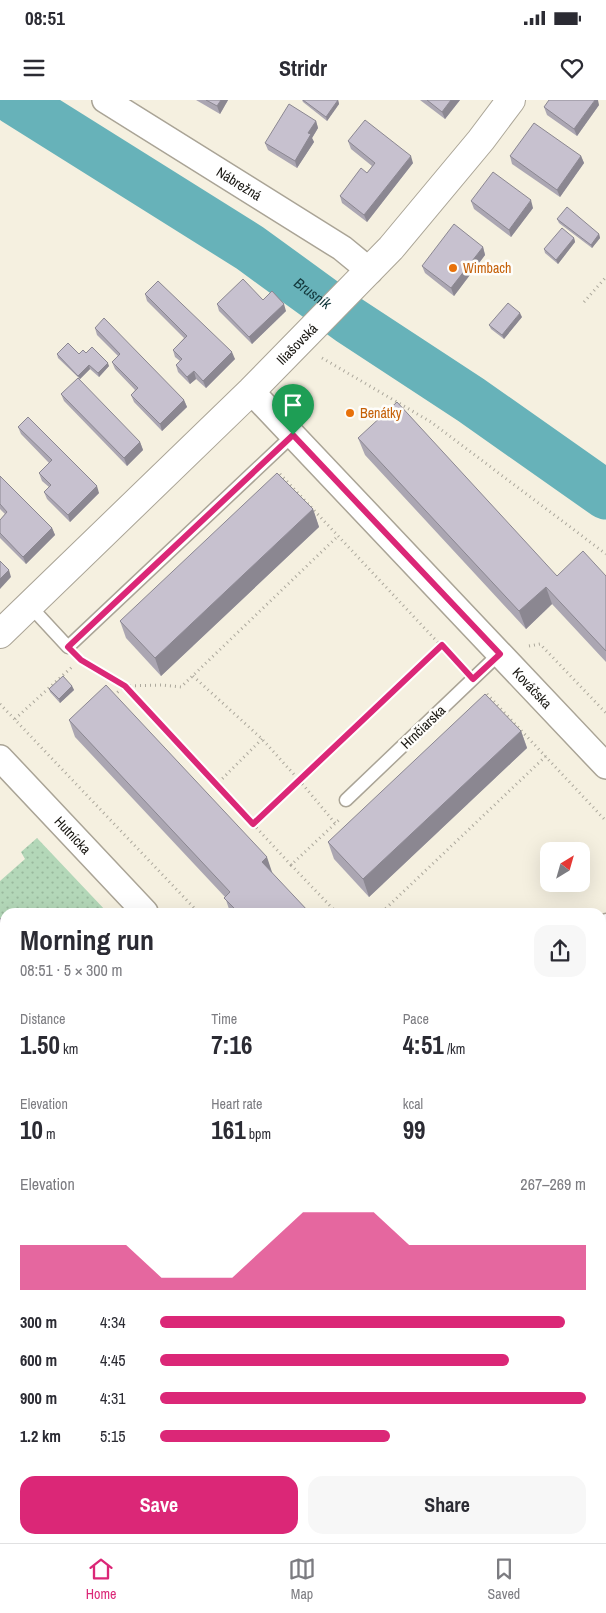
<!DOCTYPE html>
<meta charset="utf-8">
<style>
body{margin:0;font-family:"Archivo Narrow",sans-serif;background:#f7f7f7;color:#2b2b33;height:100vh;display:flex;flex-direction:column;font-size:19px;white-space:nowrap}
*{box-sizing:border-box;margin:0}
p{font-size:16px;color:#7c7c81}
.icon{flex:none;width:28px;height:28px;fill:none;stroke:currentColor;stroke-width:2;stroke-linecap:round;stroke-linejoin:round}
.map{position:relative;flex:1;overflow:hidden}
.side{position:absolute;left:0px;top:808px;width:606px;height:636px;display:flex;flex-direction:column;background:#fff;border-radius:15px 15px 0 0;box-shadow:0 5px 20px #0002}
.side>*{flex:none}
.needle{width:32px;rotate:37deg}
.controls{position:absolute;left:540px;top:742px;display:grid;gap:10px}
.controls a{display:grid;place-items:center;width:50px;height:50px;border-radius:10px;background:#fff;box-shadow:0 5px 20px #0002;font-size:25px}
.pin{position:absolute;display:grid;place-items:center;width:42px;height:42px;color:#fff;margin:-51px -21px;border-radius:50% 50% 50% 0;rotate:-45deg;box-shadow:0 0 5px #0007}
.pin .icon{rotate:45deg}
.round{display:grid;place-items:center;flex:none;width:52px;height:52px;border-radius:15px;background:#f7f7f7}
.summary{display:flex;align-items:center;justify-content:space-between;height:85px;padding:0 20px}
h1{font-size:28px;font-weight:800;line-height:38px}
.figures{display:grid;grid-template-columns:repeat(3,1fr);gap:8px;height:85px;padding:5px 20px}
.figures div{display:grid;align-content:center}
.figures b{font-size:25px;font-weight:800}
.figures small{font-size:14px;font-weight:400}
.figures p{font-size:14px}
.chart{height:140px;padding:10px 20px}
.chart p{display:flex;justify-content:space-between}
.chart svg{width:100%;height:90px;margin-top:5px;fill:#db2777;opacity:.7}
.cta{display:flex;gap:10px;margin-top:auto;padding:10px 20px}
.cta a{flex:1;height:58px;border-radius:15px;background:#db2777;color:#fff;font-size:20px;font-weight:800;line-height:58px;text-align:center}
.cta a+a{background:#f7f7f7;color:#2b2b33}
ul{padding:0 20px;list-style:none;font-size:16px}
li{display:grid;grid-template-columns:80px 60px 1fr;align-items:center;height:38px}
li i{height:12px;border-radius:6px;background:#db2777}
.status{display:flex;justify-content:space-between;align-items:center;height:35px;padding:0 25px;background:#fff;direction:ltr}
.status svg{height:14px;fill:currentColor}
header{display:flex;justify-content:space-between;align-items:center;height:65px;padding:0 20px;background:#fff;font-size:22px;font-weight:800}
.dock{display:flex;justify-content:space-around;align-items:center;height:70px;border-top:1px solid #e1e1e2;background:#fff;font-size:14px;color:#7c7c81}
.dock a{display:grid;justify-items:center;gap:2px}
.dock .on{color:#db2777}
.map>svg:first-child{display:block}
.grass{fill:url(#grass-dots)}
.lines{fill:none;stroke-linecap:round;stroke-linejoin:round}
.river{stroke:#67b2b9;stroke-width:49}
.service-casing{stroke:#aaa496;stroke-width:15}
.minor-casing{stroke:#aaa496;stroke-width:28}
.tertiary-casing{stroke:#aaa496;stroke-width:30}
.secondary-casing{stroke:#aaa496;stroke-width:30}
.path{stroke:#aca89c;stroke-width:3;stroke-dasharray:1 4;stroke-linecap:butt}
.service{stroke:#fff;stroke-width:12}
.minor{stroke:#fff;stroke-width:25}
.tertiary{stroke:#fff;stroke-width:28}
.secondary{stroke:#e9edfe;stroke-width:28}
.wall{fill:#aba6b2}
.shaded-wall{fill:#8b8791}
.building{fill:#c7c1cf;stroke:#8b8791}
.route-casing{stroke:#fff;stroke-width:10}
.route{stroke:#db2777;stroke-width:6}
.food-dot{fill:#e8710a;stroke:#fefdfa;stroke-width:2}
.labels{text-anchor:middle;stroke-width:5;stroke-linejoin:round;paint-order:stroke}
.street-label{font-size:14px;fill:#191712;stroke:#fefdfa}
.food-label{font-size:14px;fill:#c56008;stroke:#fefdfa;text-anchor:start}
.water-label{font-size:15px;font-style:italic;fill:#13383c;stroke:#fefdfa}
</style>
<div class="status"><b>08:51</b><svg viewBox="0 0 49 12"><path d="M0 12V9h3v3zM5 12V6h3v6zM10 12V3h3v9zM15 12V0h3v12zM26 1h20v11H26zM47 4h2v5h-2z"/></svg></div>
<header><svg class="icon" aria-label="menu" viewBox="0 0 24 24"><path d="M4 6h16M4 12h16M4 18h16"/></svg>Stridr<svg class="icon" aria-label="heart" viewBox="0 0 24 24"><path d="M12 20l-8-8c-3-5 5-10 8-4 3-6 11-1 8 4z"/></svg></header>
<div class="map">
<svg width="606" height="1443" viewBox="0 0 606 1443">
<defs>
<pattern id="grass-dots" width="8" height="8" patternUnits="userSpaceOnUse" patternTransform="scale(1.25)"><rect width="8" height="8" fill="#b3d7b8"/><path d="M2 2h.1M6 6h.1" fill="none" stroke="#99b89d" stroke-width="1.8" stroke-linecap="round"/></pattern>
</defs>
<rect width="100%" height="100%" fill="#f5f0e0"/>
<path class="grass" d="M37,738L107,812H5V1264L0,1257V781L25,759L21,752Z"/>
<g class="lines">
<path class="river" id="s1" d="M14,0L250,148L349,220L471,300L606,395"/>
<defs>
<g id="service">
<path d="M30,506L68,547L293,335"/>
<path d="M346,700L499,554"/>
<path d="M601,825L606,820"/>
<path d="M601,1403L606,1399"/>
<path d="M557,1443L562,1439"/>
</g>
<g id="minor">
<path id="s2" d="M105,0L342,148L370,171"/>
<path id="s3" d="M251,291L606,666"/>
<path id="s4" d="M0,658L145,812"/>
<path d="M601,1072L606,1068"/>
<path d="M601,1300L606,1305"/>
<path d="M0,1327L5,1325"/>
<path d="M119,1439L123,1443"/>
</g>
<g id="tertiary">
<path id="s5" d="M0,534L251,291L391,148L481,40L511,0"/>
</g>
<g id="secondary">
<path d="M0,1366L5,1373"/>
<path d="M52,1439L55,1443"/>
</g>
</defs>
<use href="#service" class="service-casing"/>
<use href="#minor" class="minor-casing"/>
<use href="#tertiary" class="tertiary-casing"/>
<use href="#secondary" class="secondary-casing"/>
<g class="path">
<path d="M584,202L606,177"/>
<path d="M322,258L431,322L606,454"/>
<path d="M280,374L460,566"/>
<path d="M529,546L540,544L606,613"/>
<path d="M81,560L125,586L113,596"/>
<path d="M193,576L262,639L299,680L253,724L215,686"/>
<path d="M125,586L162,585L181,587L338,436"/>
<path d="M125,586L215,686L262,639"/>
<path d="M487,594L606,721"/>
<path d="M0,604L198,812"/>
<path d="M15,619L73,566"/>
<path d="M335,723L299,680L442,545"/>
<path d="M253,724L291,765L341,718"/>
<path d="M291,765L336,812"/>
<path d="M382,812L546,656"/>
<path d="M601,1021L606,1017"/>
<path d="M601,1130L606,1126"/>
<path d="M601,1218L606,1223"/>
<path d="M0,1263L5,1269"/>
<path d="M0,1439L3,1443"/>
<path d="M283,1439L287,1443"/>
<path d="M479,1439L483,1443"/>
</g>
<use href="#service" class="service"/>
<use href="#minor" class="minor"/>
<use href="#tertiary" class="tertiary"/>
<use href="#secondary" class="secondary"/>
</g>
<g class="wall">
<path d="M196,0H228L220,14Z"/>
<path d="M302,0H338L339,4L327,21L303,2Z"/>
<path d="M420,0H460L445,19Z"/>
<path d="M599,5L577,36L547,15L544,7Z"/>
<path d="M316,21L318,28L312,38L314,42L297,68L268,50L265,43Z"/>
<path d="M348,41L413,63L367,122L342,103L340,96L367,73L372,66L351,49Z"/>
<path d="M510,56H581L584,63L560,97L512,64Z"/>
<path d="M471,101L533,108L511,137L474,109Z"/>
<path d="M557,119L599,134L600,138L592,148L559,123Z"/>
<path d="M574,138L575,142L558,164L545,153L544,149Z"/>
<path d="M483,147L485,155L454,196L425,173L422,166Z"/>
<path d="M145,194L235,259L206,288L196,279L190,284L178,272L176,265L180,261L175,257L173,250L184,238L147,201Z"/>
<path d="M263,200L286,211L252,244L219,211L217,204Z"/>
<path d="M522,217L504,239L491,229L489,225Z"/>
<path d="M95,228L184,300L187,307L162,331L134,302L131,295L135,290L115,269L112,262L118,256L97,235Z"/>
<path d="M86,253L109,266L99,277L90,269L80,279L58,258L57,254H79Z"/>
<path d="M61,294L140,342L143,350L127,366L64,301Z"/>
<path d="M18,327L99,393L70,422L47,399L44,392L49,387L42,381L39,373L49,363L21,334Z"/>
<path d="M358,338L557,476H606V562L552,504L526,529L365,355Z"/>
<path d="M0,376L52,428L55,435L26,464L0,438V420L5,414L0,409Z"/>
<path d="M313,409L319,427L161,576L126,538L120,521Z"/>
<path d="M72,586L74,590L60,603L50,592L49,589Z"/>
<path d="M69,620L273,775L309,812H230L225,797L75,637Z"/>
<path d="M521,631L527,648L369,797L334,759L328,742Z"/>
<path d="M5,816V1005L0,1008V832L2,831L0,825V819Z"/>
<path d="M179,1439H258L262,1443H183Z"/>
</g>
<g class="shaded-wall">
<path d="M221,0H228L220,14L217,6Z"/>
<path d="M338,0L339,4L327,21L326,17Z"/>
<path d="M451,0H460L445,19L442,12Z"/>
<path d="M595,0H598L599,5L577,36L574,29Z"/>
<path d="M316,21L318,28L312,38L314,42L297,68L295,61L308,33Z"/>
<path d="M411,56L413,63L367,122L364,115Z"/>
<path d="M581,56L584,63L560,97L557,90Z"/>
<path d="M531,100L533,108L511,137L509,130Z"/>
<path d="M599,134L600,138L592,148L591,145Z"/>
<path d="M574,138L575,142L558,164L556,160Z"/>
<path d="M483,147L485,155L454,196L451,188Z"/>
<path d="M284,204L286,211L252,244L249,237Z"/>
<path d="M520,213L522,217L504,239L502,235Z"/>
<path d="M232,252L235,259L206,288L203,281Z"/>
<path d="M108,263L109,266L99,277L98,273Z"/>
<path d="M89,265L90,269L80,279L78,276Z"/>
<path d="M194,271L196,279L190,284L187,277Z"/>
<path d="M184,300L187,307L162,331L160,324Z"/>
<path d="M140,342L143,350L127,366L124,358Z"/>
<path d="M97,386L99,393L70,422L68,415Z"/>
<path d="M313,409L319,427L161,576L155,558Z"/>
<path d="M52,428L55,435L26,464L23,457Z"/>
<path d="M9,470L11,477L0,489V479Z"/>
<path d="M546,487L552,504L526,529L519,511Z"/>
<path d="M72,586L74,590L60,603L59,599Z"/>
<path d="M521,631L527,648L369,797L363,779Z"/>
<path d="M267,757L273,775L262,762Z"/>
<path d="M606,969V992L601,996V973Z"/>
</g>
<g class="building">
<path d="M206,0H221L217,6Z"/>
<path d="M303,0H338L326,17Z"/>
<path d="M427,0H451L442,12Z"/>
<path d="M549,0H595L574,29L544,7Z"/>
<path d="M289,4L316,21L308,33L311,34L295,61L265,43Z"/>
<path d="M365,20L411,56L364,115L340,96L361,68L367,73L375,63L348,41Z"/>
<path d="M534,23L581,56L557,90L510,56Z"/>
<path d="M493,72L531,100L509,130L471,101Z"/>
<path d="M567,107L599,134L591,145L557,119Z"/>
<path d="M454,124L483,147L451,188L422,166Z"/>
<path d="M562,128L574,138L556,160L544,149Z"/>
<path d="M243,179L263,200L272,191L284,204L249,237L217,204Z"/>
<path d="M158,181L232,252L203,281L194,271L187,277L176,265L182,259L173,250L187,236L145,194Z"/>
<path d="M508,203L520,213L502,235L489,225Z"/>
<path d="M104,218L184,300L160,324L131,295L138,288L112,262L120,254L95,228Z"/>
<path d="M68,243L79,254L83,250L86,253L92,247L108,263L98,273L89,265L78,276L57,254Z"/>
<path d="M78,278L140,342L124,358L61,294Z"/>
<path d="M397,302L557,476L583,451L606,476V551L546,487L519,511L358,338Z"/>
<path d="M28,317L97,386L68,415L44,392L51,385L39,373L52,360L18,327Z"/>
<path d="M277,373L313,409L155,558L120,521Z"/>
<path d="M0,376L52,428L23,457L0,433V420L7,412L0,404Z"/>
<path d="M0,461L9,470L0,479Z"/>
<path d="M63,576L72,586L59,599L49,589Z"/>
<path d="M106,585L267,757L262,762L309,812H238L224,798L230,792L69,620Z"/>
<path d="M485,594L521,631L363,779L328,742Z"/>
<path d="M5,816V990L0,993V832L4,830L0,823V819Z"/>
<path d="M606,898V969L601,973V902Z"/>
<path d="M606,1415V1443H575L580,1439H601V1419Z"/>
<path d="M188,1439H258L262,1443H192Z"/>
</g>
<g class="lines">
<defs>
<path id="route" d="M293,335L500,554L473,579L442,545L253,724L125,586L81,560L68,547Z"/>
</defs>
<use href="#route" class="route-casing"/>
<use href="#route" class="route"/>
</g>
<g class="food-dot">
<circle cx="453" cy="168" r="5"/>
<circle cx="350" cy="313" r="5"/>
</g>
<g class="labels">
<g class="street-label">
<text dy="5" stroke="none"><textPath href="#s2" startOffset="158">Nábrežná</textPath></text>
<text dy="5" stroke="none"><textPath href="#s5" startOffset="415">Iliašovská</textPath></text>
<text dy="5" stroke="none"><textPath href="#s3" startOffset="409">Kováčska</textPath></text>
<text transform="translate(423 627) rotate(-44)" y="5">Hrnčiarska</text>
<text dy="5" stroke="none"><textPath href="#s4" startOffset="106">Hutnícka</textPath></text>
</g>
<g class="food-label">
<text x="463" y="173">Wimbach</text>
<text x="360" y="318">Benátky</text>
</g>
<g class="water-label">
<text dy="5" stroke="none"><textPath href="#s1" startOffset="356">Brusník</textPath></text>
</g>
</g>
</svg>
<div class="controls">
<a><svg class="needle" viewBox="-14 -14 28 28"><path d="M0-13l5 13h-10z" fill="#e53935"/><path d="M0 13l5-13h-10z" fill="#7c7c81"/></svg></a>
</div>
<div class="pin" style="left:293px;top:335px;background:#1e9e55"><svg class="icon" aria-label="arrive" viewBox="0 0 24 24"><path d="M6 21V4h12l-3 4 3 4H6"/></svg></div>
<section class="side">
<div class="summary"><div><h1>Morning run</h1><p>08:51 · 5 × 300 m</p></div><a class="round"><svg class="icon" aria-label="share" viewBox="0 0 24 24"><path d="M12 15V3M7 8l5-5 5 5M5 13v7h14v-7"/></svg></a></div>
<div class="figures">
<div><p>Distance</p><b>1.50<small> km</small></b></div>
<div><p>Time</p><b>7:16</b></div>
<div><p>Pace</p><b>4:51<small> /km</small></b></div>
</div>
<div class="figures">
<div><p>Elevation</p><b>10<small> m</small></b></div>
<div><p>Heart rate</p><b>161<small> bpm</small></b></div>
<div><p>kcal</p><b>99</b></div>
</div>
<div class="chart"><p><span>Elevation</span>267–269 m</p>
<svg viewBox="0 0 160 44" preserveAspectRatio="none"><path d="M0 44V22L10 22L20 22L30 22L40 38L50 38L60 38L70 22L80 6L90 6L100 6L110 22L120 22L130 22L140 22L150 22L160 22V44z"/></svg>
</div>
<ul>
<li><b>300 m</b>4:34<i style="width:95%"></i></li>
<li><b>600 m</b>4:45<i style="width:82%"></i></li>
<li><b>900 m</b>4:31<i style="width:100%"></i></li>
<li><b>1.2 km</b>5:15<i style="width:54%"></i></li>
</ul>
<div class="cta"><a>Save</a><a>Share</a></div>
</section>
</div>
<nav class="dock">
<a class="on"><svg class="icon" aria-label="home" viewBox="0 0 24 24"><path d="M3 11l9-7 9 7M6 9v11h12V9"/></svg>Home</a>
<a><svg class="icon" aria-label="map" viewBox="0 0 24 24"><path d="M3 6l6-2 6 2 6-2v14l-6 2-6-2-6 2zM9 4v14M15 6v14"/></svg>Map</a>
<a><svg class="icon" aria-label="saved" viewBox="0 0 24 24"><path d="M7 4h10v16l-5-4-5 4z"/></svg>Saved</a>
</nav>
